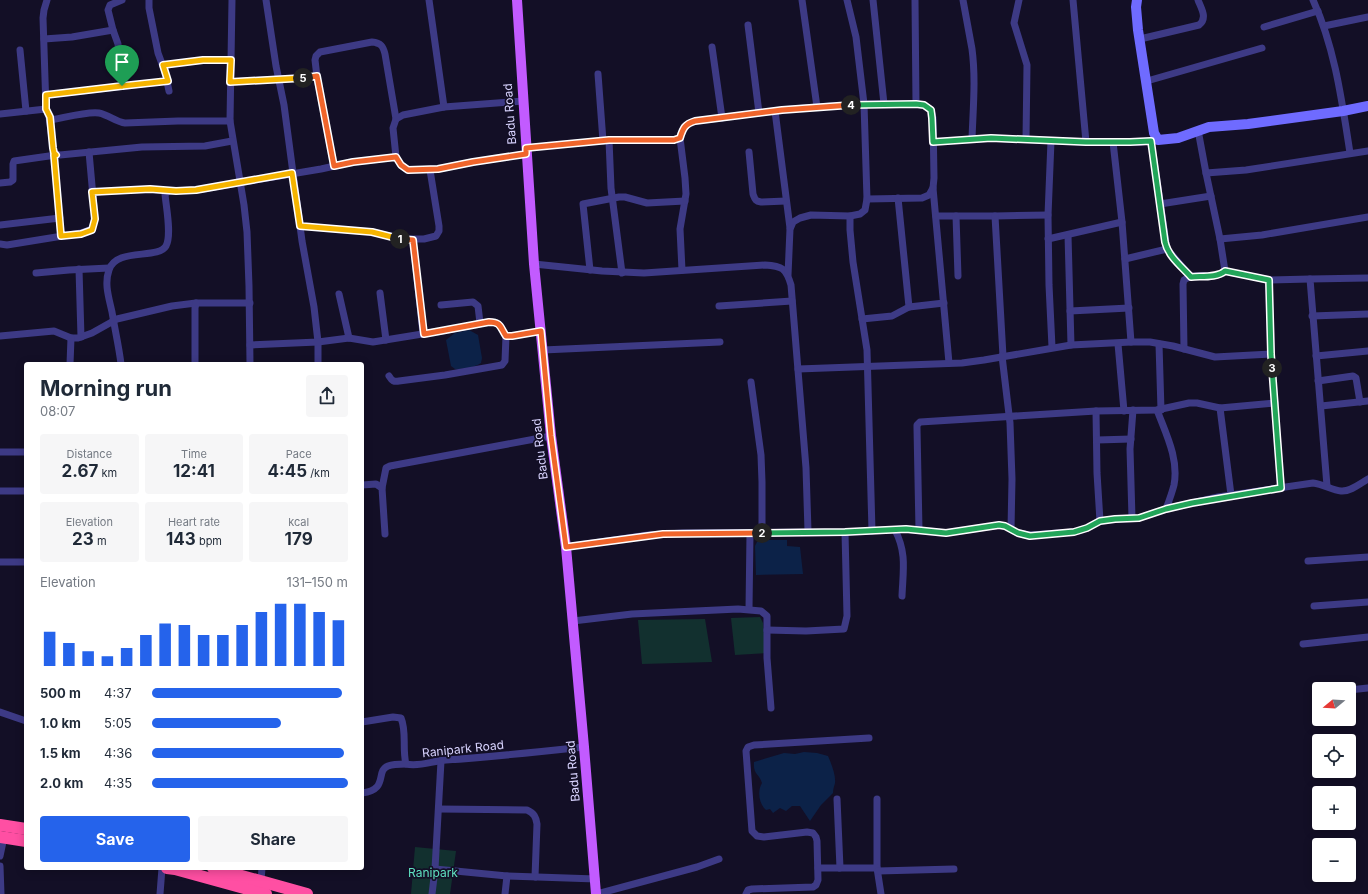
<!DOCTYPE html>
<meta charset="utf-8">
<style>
body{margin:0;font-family:Inter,sans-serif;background:#f6f6f7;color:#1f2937;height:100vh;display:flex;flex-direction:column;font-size:15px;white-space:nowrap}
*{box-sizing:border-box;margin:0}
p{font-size:13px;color:#747a83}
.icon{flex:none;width:22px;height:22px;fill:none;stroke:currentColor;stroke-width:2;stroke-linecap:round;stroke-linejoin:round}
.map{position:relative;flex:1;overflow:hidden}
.sheet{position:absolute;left:24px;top:362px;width:340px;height:508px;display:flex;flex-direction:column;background:#fff;border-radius:4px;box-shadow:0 2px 10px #0003}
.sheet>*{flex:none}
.needle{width:26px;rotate:252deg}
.buttons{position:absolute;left:1312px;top:682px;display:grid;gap:8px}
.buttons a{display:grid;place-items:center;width:44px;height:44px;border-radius:4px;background:#fff;box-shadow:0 2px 10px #0003;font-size:20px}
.pin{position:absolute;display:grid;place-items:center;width:34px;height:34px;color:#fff;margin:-41px -17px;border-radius:50% 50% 50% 0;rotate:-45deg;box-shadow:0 0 4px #0007}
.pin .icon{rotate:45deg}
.km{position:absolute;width:20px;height:20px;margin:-10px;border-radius:50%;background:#222;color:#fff;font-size:11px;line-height:20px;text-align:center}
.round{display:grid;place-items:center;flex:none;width:42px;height:42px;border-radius:4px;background:#f6f6f7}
.headline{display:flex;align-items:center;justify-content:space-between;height:68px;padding:0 16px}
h1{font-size:22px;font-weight:700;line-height:30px}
.stats{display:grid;grid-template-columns:repeat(3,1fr);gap:6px;height:68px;padding:4px 16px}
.stats div{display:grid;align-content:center;border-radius:4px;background:#f6f6f7;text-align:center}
.stats b{font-size:17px;font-weight:700}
.stats small{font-size:11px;font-weight:400}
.stats p{font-size:11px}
.chart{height:112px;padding:8px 16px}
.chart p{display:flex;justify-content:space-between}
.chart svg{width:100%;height:72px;margin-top:4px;stroke:#2563eb;stroke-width:6}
.action{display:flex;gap:8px;margin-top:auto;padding:8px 16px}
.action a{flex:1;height:46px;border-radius:4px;background:#2563eb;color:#fff;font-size:16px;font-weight:700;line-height:46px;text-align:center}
.action a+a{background:#f6f6f7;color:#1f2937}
ul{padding:0 16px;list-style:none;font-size:13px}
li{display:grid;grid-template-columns:64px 48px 1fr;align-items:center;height:30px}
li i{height:10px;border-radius:5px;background:#2563eb}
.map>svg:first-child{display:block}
.green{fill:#12302f}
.water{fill:#0c2248}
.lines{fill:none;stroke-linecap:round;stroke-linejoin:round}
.street{stroke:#3d3a85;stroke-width:7}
.secondary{stroke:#6f6bff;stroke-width:10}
.primary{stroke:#c25bff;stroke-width:10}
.highway{stroke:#ff4fa3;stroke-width:12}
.split-1-casing{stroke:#fff;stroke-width:8}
.split-2-casing{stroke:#fff;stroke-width:8}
.split-3-casing{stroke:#fff;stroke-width:8}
.split-4-casing{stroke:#fff;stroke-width:8}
.split-5-casing{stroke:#fff;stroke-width:8}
.split-6-casing{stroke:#fff;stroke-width:8}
.split-1{stroke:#f5b400;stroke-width:5}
.split-2{stroke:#f0652b;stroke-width:5}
.split-3{stroke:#22a559;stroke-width:5}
.split-4{stroke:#22a559;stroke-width:5}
.split-5{stroke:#f0652b;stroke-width:5}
.split-6{stroke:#f5b400;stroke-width:5}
.labels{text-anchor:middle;stroke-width:3.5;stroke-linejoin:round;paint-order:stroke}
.street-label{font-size:12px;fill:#d9d4ff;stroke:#130f26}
.park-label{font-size:12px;fill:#5fe0c0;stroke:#130f26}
</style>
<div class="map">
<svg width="1368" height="894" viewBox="0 0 1368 894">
<rect width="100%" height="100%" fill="#130f26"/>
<g class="green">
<path d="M760,617L763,623L766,653L735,655L731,618Z"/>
<path d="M705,619L712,662L642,664L638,620Z"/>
<path d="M415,847L456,851L450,894H411Z"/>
</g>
<g class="water">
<path d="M469,330L478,335L482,358L481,363C473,368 465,369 455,369L451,366L446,340L455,333Z"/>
<path d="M762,540H787V546L800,547L803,574L756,575L755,546L757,542Z"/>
<path d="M804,752L817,753L828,756C831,763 836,775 835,783C834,787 833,789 833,793L821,805L810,821L800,806H792L786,811L780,808L773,813L770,809L766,810C759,804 757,791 762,783C759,773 753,775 754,762L784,753L795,754Z"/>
</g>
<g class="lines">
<g class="street">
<path d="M149,0V8L158,53L165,72L169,91"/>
<path d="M232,0L230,121L244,205L247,232L249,286L250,364"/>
<path d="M266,0L276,66L284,105L302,241L314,307L318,342V364"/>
<path d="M429,0L444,107"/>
<path d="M802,0L817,107"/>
<path d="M873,0L884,104"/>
<path d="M915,0L916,104"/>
<path d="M963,0C966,16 969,33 972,49C976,79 973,109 972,139"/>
<path d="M1019,0L1014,23L1027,65L1026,139"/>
<path d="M1073,0L1086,142"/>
<path d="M1313,0C1335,48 1342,102 1350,153"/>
<path d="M748,25L759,113"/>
<path d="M1324,26L1368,17"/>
<path d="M1264,27L1318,11"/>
<path d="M113,30L108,10L110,5L122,0"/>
<path d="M44,39L72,37L113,30L118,44L122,86"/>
<path d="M1140,39L1199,25C1208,18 1201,8 1198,0"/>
<path d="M712,47L722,118"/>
<path d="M20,50L26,111"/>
<path d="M163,65L203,60H231"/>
<path d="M598,74L603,141"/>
<path d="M1147,81L1262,48"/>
<path d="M230,82L317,77"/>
<path d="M46,95L168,81"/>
<path d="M46,109L43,18L44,10L47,0"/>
<path d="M775,111L790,228"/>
<path d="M0,114L46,109L49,117L54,153L60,155L142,147L205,146L232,141"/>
<path d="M50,120C63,118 88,111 99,113C109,115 116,122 125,123L178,121H230"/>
<path d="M680,138L685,178L686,194L680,229L682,270"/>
<path d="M609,140L611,188L622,273"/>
<path d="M1051,141L1048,215L1049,285L1052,347"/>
<path d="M1151,141L1167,249L1191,277"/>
<path d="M933,142L991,138L1086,142H1140L1158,140"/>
<path d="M1113,142L1122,222L1131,342"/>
<path d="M526,148L609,140H674L680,138C683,128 685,124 695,121L782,110L817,107L864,104H916L924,105L931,110L933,118L934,178L933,188L929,195L922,198L867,199"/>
<path d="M749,152L753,194C755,199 755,201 761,202L786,201"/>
<path d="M54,155L61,236"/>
<path d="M396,157L393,128L396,119L403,115L444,107L523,101"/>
<path d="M334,166L317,77L315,60L316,56L320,52L372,42C381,43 383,46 385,54L396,119"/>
<path d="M1206,173L1246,170L1368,151"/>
<path d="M0,183L10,182L13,180V164L14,161L56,155"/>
<path d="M933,188L949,363"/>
<path d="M92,192L150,189L169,191"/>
<path d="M898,198L909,307"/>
<path d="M1160,204L1211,196"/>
<path d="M850,216V230L853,262L867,350L872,531"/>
<path d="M936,216H995L1048,215"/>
<path d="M956,216L958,276"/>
<path d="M995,216L1003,356"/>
<path d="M0,225L60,218"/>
<path d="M300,226L372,232L402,239H424L436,236L439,231V226L430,170"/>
<path d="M1068,235L1071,345"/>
<path d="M1048,239L1122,222"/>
<path d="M1220,239L1262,235L1368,217"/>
<path d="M413,240L423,334"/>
<path d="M0,244L7,245L81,233L92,229L95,219L89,152"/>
<path d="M1125,259L1167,249"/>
<path d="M534,264L602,271L644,273L765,265C782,266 786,268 791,285L806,468L808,531"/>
<path d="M79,269L81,337"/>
<path d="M590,270L583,204L619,197H625L647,203L685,201"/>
<path d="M1225,271L1269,280L1271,354L1281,488"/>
<path d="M36,273L69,270L109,268"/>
<path d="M788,275L790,229L793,222L800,218L811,215L850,216L860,214L865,210L867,199L864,104L856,37L847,0"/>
<path d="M1269,280L1310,279"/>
<path d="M380,293L386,340"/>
<path d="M339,294L349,338"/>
<path d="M441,305L473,302L478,306L480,323"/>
<path d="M719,306L792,301"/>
<path d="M1070,311L1129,308"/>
<path d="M1312,316L1368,314"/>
<path d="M862,319L892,316L909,307L944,303"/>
<path d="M0,336L54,331L71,338H78L92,333L117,319L172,306L196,303H250"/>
<path d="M1118,344L1124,411"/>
<path d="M1159,344L1161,410"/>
<path d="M250,345L318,342L349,338L373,342L453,329L489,322C501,322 500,327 506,336H512L541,331"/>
<path d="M1184,349L1183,284L1184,280C1195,271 1214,281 1225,271L1220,239L1206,173L1198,130"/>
<path d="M543,350L720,342"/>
<path d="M1002,356L1010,423L1012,479L1011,529"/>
<path d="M1316,356L1368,351"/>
<path d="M70,364L71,338"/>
<path d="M121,364C119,347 115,330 112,312C109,298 104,284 109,270C116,247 158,260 166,246C172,235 166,207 165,194L169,191L196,190L321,169L353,162L396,157L401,165L408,170L438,169L473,162L526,154"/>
<path d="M195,364V308L196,303"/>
<path d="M798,369L962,363L984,360L1071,345L1131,342H1150L1173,346L1215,357L1271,354"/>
<path d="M389,376C392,381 394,382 399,381L445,375L502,365L505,361L506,336"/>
<path d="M1318,381L1353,376L1356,378L1360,402"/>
<path d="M751,382L761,455L762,482V532"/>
<path d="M1321,406L1368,401"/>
<path d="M1220,408L1231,495"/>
<path d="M1157,410C1166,434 1179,459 1174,485C1172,493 1169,501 1166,509"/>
<path d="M1096,411L1097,473L1100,521"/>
<path d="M1097,440L1131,439"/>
<path d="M0,452H26"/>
<path d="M362,485L376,484L382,488L385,534"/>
<path d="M1327,486L1310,279L1368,278"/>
<path d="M382,488L386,468L390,466L551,436"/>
<path d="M0,491H26"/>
<path d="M1132,518L1130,449L1133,410"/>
<path d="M895,530C907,553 903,571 902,596"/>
<path d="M919,530L917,428V425L920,422L1096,411L1157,410L1189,403H1197L1220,408L1275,403"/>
<path d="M566,547L648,535L683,533L845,532L906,529L946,533L999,525L1005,526L1018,533L1030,535L1074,532L1087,528L1100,521L1115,519L1139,518L1166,509L1218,497L1313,483C1323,484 1332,490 1341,491C1350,492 1361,483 1368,479"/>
<path d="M1308,561L1368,557"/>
<path d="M0,562H26"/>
<path d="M1314,606L1368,602"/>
<path d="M749,609L750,533"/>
<path d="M573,621L632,614L738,609L761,611L767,616V658L771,708"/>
<path d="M767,630L806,631L844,629L847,616L845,532"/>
<path d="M1303,644L1368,637"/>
<path d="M1349,690L1368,688"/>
<path d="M0,712L26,721"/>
<path d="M362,722L393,717L401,718C407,732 402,749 406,764C420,767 432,761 446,760C492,757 538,752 584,747"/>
<path d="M362,793C389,790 375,771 388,766C393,764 401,764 406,764"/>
<path d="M837,799L840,868"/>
<path d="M877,799V868L881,894"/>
<path d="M439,809L527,810C534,813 536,817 537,824L535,877"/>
<path d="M0,856L4,837"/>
<path d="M0,866L1,894"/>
<path d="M818,868H877"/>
<path d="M435,869L507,876L596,879"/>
<path d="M878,871L954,869"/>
<path d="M261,881L262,868"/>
<path d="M160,894L162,868"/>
<path d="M432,894L435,869L441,761"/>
<path d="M505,894L507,876"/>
<path d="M597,894L697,867L719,859"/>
<path d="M746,894L748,890L752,889L813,887L816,885L818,880L817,841L816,837L813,833L807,832L764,837L757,836L752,831L746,751L748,747L754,745L869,738"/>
</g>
<path class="secondary" d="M1137,0L1136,7L1138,30L1154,133L1158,140L1178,138L1209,127L1248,124L1343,111L1368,106"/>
<path class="primary" d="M517,0L534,264L551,436L566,547L584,747L596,894"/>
<g class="highway">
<path d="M0,825L26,829"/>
<path d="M0,837L26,841"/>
<path d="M167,868L175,869L266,894"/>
<path d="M213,868L307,894"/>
</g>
</g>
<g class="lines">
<defs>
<path id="split-1" d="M122,86L46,95V109L50,117L53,148L54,153L56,155H54L61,236L81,234L92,230L95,219L92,192L150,189L176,191L196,190L292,173L300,226L372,232L400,239"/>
<path id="split-2" d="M400,239L413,240L424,334L489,322C501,322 500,327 506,336H512L541,331L551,436L566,547L663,534L762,533"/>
<path id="split-3" d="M762,533L845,532L906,529L946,533L999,525L1005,526L1018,533L1030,536L1074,532L1087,528L1100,521L1115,519L1139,518L1166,509L1192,503L1281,488L1272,368"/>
<path id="split-4" d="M851,105L916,104L924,105L931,110L932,118L933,142L991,138L1086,142H1130L1151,141L1165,242C1168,256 1181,266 1191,277C1201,276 1217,278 1225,271L1269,280L1271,354L1272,368"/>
<path id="split-5" d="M303,78L317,76L334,166L353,162L396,157L401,165L408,170L438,169L473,162L526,154V148L609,140H674L680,138C683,128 685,124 695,121L782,110L851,105"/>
<path id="split-6" d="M122,86L168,81L163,65L203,60H231L230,82L303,78"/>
</defs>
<use href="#split-1" class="split-1-casing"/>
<use href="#split-2" class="split-2-casing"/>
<use href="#split-3" class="split-3-casing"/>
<use href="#split-4" class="split-4-casing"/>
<use href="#split-5" class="split-5-casing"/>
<use href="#split-6" class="split-6-casing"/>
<use href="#split-1" class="split-1"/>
<use href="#split-2" class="split-2"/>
<use href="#split-3" class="split-3"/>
<use href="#split-4" class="split-4"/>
<use href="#split-5" class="split-5"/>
<use href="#split-6" class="split-6"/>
</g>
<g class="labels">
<g class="street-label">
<text transform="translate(510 114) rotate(-94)" y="4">Badu Road</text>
<text transform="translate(540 449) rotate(-97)" y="4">Badu Road</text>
<text transform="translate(463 749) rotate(-6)" y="4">Ranipark Road</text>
<text transform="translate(573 771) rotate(-95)" y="4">Badu Road</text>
</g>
<g class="park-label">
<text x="433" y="877">Ranipark</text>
</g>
</g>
</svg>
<div class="buttons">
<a><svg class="needle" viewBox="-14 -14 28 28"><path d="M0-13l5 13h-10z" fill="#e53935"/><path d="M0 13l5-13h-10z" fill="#747a83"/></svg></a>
<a><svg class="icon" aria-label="locate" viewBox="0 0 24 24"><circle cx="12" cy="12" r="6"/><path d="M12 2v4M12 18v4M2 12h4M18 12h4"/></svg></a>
<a>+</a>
<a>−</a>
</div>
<div class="pin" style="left:122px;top:86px;background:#1e9e55"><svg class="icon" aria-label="arrive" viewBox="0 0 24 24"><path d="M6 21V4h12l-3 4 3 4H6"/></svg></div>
<b class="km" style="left:400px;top:239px">1</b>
<b class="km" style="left:762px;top:533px">2</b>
<b class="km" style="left:1272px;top:368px">3</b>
<b class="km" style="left:851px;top:105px">4</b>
<b class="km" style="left:303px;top:78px">5</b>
<section class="sheet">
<div class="headline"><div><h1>Morning run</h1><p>08:07</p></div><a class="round"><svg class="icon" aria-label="share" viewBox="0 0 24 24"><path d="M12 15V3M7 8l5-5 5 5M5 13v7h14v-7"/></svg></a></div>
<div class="stats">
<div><p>Distance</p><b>2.67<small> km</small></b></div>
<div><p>Time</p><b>12:41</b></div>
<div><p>Pace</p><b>4:45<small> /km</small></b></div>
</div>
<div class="stats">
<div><p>Elevation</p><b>23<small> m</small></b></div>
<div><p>Heart rate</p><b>143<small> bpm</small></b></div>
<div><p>kcal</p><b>179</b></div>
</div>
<div class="chart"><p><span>Elevation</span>131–150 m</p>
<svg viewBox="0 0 160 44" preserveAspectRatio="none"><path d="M5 44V23M15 44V30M25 44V35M35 44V38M45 44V33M55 44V25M65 44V18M75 44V19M85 44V25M95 44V25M105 44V19M115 44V11M125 44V6M135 44V6M145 44V11M155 44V16"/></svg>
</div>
<ul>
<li><b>500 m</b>4:37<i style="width:97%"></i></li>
<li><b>1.0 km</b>5:05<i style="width:66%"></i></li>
<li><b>1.5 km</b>4:36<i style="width:98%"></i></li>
<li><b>2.0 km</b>4:35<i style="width:100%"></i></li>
</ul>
<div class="action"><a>Save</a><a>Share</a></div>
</section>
</div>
